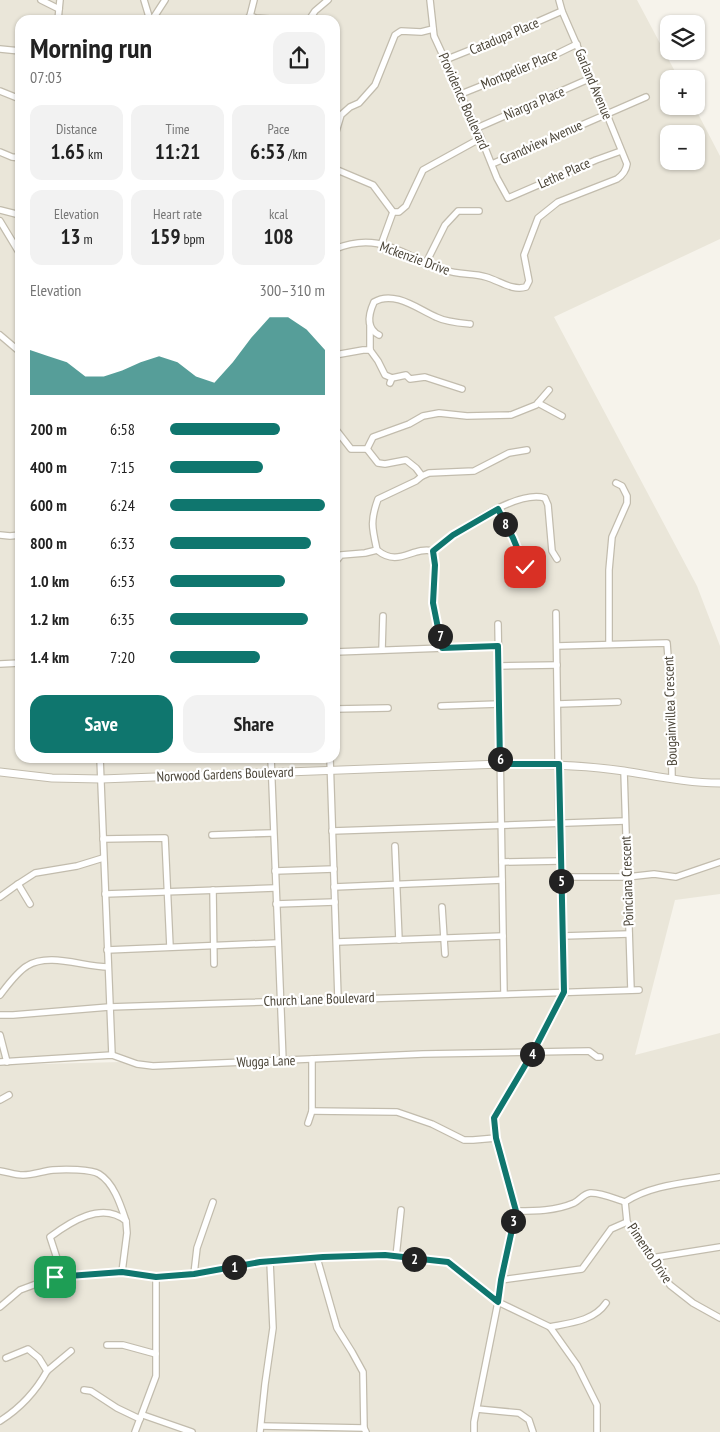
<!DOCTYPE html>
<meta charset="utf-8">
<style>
body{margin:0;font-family:"PT Sans Narrow",sans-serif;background:#f2f2f2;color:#222;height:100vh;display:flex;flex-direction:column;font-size:19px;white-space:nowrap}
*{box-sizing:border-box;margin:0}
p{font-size:16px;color:#767676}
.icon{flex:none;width:28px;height:28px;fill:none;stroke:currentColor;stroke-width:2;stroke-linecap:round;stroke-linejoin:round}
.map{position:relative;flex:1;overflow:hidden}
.panel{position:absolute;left:15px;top:15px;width:325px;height:748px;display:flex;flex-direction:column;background:#fff;border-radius:15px;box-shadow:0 1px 4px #0004}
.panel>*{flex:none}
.buttons{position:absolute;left:660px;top:15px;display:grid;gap:10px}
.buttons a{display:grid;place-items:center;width:45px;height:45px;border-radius:10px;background:#fff;box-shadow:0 1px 4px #0004;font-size:25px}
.pin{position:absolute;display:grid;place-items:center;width:42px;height:42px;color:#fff;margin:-21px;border-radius:10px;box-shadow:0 2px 8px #0006}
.km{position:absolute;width:25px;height:25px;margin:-12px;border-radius:50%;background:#222;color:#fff;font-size:14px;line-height:25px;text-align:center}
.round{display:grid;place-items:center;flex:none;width:52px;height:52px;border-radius:15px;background:#f2f2f2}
.headline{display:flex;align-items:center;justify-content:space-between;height:85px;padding:0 15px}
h1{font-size:28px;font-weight:600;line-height:38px}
.figures{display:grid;grid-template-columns:repeat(3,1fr);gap:8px;height:85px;padding:5px 15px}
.figures div{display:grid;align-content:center;border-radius:12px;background:#f2f2f2;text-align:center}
.figures b{font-size:21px;font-weight:600}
.figures small{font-size:14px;font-weight:400}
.figures p{font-size:14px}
.chart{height:140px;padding:10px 15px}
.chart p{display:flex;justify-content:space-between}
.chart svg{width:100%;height:90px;margin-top:5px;fill:#0f766e;opacity:.7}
.button{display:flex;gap:10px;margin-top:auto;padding:10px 15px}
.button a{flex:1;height:58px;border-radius:15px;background:#0f766e;color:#fff;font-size:20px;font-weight:600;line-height:58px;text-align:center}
.button a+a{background:#f2f2f2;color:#222}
ul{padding:0 15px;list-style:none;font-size:16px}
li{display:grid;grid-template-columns:80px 60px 1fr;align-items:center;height:38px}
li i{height:12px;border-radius:6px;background:#0f766e}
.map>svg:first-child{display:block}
.residential{fill:#eae6d9;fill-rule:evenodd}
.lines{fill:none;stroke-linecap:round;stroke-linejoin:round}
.minor-casing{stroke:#c2bcad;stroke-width:8}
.tertiary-casing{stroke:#c2bcad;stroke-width:9}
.minor{stroke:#fff;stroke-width:5.5}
.tertiary{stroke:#fff;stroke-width:7}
.route-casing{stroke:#fff;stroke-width:10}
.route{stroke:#0f766e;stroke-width:6}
.labels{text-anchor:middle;stroke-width:4.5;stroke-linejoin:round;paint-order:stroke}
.street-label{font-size:14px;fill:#4b4538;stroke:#fff}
</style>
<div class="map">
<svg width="720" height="1432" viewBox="0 0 720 1432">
<rect width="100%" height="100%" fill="#f6f3eb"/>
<path class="residential" d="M0,0H637L679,79H669V106H694L720,156V239L554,317L697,586L720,646V894L675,900L635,1055L720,1033V1432H0V1065L122,1062L113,1059L0,1065ZM20,20H335V758H20ZM669,134H696V161H669Z"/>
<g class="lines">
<defs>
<g id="minor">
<path d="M41,0L59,9"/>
<path d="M144,0L150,20"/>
<path d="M430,0L434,36L481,138L497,178L508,198L596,160L621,151"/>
<path d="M250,16L256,18L283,20"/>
<path d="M58,20L60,0"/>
<path d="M152,20L165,0"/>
<path d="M246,20L250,16L254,0"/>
<path d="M309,20L315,11L328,0"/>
<path d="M0,49L20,51"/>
<path d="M445,60L505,36L562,11"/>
<path d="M0,91L20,99"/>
<path d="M461,94L536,64L577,44"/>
<path d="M477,128L591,78"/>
<path d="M335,135L341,115L350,107L359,103L375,85L395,35L401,31L421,32L433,29"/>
<path d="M0,152L12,157L20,158"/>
<path d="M492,164L646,97"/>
<path d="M335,169L373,185L393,212H399L406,206L423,170L481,138"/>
<path d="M0,210L20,215"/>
<path d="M0,221L20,254"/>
<path d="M381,245L393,212"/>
<path d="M335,249C381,230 404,257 445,270C458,275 473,273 486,277C500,281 512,291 526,287L529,281L524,255L538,218L558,202L617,179C623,175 626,171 627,164L603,105L562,11L559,0"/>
<path d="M426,263L445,225L458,211H479"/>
<path d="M370,327V350L378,361L385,375L392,378"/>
<path d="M0,335L20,352"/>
<path d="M379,335C365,328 369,313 374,302C394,290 418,309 436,317C446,322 459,323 470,324"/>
<path d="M335,355L363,350H370"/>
<path d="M390,383L392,378L406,375L410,379L425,377L462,389"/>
<path d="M538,403L562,416"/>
<path d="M335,430L337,431L351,449H367L373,437L409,424L423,416L439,413L467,416L511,415L536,405L549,390"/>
<path d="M367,449L378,463L385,464L406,460L416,468L422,476L416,481L378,499C370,521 372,528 377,550C399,568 412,546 433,551L435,565L433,603L442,648"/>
<path d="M422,476L429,473L474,471L509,453L527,450"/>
<path d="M498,509L513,538L525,567"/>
<path d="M0,535L10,536L20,535"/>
<path d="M433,551C455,533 516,489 545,498L548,505L552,551L557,559"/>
<path d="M337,560L341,555L365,553L377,550"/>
<path d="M498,624L504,994"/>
<path d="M609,644V570L612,537L627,503V496L622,486L616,483"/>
<path d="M557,646L667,643L671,698L672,779"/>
<path d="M382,650L383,616"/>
<path d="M335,652L499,646"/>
<path d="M0,664L20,663"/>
<path d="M499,666L557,665"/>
<path d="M558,704L618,702"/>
<path d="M441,706L499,704"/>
<path d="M335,709L388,708"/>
<path d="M100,758L112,1055"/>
<path d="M271,758L283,1061"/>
<path d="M330,758L338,998"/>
<path d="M624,771L631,990"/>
<path d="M332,831L625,821"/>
<path d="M212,835L273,833"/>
<path d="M103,839L165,838L170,947"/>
<path d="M395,846L399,940"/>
<path d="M502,862L560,861"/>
<path d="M275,871L334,869"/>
<path d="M561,877H627L654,874L676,877L720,862"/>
<path d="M18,884L30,904"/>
<path d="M334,887L502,880"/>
<path d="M213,890L214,964"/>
<path d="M105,894L275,888"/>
<path d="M0,897L18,884L35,873L77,866L103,858"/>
<path d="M276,904L335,902"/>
<path d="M442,907L445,954"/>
<path d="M563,936L629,934"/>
<path d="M337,942L503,936"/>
<path d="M107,950L277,943"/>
<path d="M0,995C7,986 17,972 27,966C49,952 83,967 108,967"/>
<path d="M0,1015H13L109,1007L639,990"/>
<path d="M0,1035L7,1062"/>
<path d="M0,1062L112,1055L137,1064L153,1066L423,1054L589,1051L597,1057H600"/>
<path d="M0,1100L9,1095"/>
<path d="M312,1111L397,1112L432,1124L464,1140H473L496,1138"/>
<path d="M308,1123L312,1111V1059"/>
<path d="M0,1171C8,1172 15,1175 23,1175C33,1175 43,1171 53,1170C64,1169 91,1169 99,1174C114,1183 121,1206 126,1221"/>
<path d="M625,1202L627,1222L670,1285L693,1303L720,1318"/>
<path d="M625,1202C652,1184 688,1183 720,1177"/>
<path d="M516,1211C536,1211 555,1211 574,1203C580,1200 583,1194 590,1193C600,1192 615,1199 625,1202"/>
<path d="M396,1257L401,1210"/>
<path d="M317,1258L337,1328L352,1352L363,1372L364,1428"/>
<path d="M651,1258L720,1247"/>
<path d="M194,1274L197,1248L213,1202"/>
<path d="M63,1277L50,1237C70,1222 102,1201 126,1221L127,1233L122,1272"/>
<path d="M501,1280L582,1269L611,1229L627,1222"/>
<path d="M0,1307L20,1290L55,1277L122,1272L156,1277L194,1274L260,1262L323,1257L385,1255L448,1262L498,1302L550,1327L577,1365L597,1405V1432"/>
<path d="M550,1327C570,1323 594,1321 606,1303"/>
<path d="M107,1345H123L156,1354"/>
<path d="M47,1371L71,1351"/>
<path d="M84,1390L91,1391L117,1408L140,1419"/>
<path d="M477,1409L519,1413L529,1420L533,1432"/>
<path d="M143,1415L192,1432"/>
<path d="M0,1421C19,1409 36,1391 47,1371L39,1358L28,1349L6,1358"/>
<path d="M261,1426L364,1428L366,1432"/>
<path d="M135,1432L156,1376V1277"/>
<path d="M260,1432L265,1384L273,1328L270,1262"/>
<path d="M474,1432V1422L498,1302L501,1280L516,1211L496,1138L494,1118L533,1052L565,992L559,823L556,613"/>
</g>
<path id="tertiary" d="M0,772L52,778L101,779L501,764C542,764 583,765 624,771C656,776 687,783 720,783"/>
</defs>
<use href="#minor" class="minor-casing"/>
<use href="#tertiary" class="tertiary-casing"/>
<use href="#minor" class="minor"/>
<use href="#tertiary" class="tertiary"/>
</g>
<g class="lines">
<defs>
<path id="route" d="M55,1277L122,1272L156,1277L194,1274L260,1262L323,1257L385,1255L448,1262L498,1302L501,1280L516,1211L496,1138L494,1118L533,1052L564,992L559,764H500L498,646L442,648L433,603L435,565L433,551L453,535L498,509L513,538L525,567"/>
</defs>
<use href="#route" class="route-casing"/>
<use href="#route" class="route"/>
</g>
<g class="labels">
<g class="street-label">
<text transform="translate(504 36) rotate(-23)" y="5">Catadupa Place</text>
<text transform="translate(519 69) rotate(-23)" y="5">Montpelier Place</text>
<text transform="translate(594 84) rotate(67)" y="5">Garland Avenue</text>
<text transform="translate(464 101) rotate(66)" y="5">Providence Boulevard</text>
<text transform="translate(534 103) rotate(-23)" y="5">Niargra Place</text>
<text transform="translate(541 142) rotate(-24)" y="5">Grandview Avenue</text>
<text transform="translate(564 173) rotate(-24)" y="5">Lethe Place</text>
<text transform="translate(415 258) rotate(20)" y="5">Mckenzie Drive</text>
<text transform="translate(670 711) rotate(-92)" y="5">Bougainvillea Crescent</text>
<text transform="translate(225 774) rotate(-2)" y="5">Norwood Gardens Boulevard</text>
<text transform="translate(627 881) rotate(-92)" y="5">Poinciana Crescent</text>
<text transform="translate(319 999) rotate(-2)" y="5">Church Lane Boulevard</text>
<text transform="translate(266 1061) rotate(-2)" y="5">Wugga Lane</text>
<text transform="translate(650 1253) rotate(56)" y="5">Pimento Drive</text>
</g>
</g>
</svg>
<div class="buttons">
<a><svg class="icon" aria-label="layers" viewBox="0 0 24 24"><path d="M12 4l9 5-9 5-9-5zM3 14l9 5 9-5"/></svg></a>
<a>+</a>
<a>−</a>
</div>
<div class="pin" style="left:55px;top:1277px;background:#1e9e55"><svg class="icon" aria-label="arrive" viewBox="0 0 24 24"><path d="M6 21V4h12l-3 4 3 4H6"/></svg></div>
<div class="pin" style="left:525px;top:567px;background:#d93025"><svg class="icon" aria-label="check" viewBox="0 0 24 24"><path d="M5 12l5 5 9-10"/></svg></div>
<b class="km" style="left:234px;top:1267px">1</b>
<b class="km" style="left:414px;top:1259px">2</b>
<b class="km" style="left:513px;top:1221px">3</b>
<b class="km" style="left:532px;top:1054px">4</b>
<b class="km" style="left:561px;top:881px">5</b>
<b class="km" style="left:500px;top:759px">6</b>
<b class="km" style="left:440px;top:636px">7</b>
<b class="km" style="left:505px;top:524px">8</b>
<section class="panel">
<div class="headline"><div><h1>Morning run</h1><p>07:03</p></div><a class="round"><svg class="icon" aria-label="share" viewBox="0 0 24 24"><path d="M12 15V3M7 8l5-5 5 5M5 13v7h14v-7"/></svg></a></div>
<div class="figures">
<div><p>Distance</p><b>1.65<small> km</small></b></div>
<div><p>Time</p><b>11:21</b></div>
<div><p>Pace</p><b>6:53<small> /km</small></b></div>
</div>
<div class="figures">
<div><p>Elevation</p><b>13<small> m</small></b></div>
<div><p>Heart rate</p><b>159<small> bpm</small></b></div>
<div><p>kcal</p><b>108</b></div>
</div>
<div class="chart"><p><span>Elevation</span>300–310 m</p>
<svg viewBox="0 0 160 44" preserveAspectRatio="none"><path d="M0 44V22L10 25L20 28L30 35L40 35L50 32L60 28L70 25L80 28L90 35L100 38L110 28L120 16L130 6L140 6L150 12L160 22V44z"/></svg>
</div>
<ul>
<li><b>200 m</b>6:58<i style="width:71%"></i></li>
<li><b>400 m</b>7:15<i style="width:60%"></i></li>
<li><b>600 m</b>6:24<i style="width:100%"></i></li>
<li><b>800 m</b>6:33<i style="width:91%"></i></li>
<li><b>1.0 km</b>6:53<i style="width:74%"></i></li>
<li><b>1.2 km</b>6:35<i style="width:89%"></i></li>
<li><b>1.4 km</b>7:20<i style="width:58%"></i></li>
</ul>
<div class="button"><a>Save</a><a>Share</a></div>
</section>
</div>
